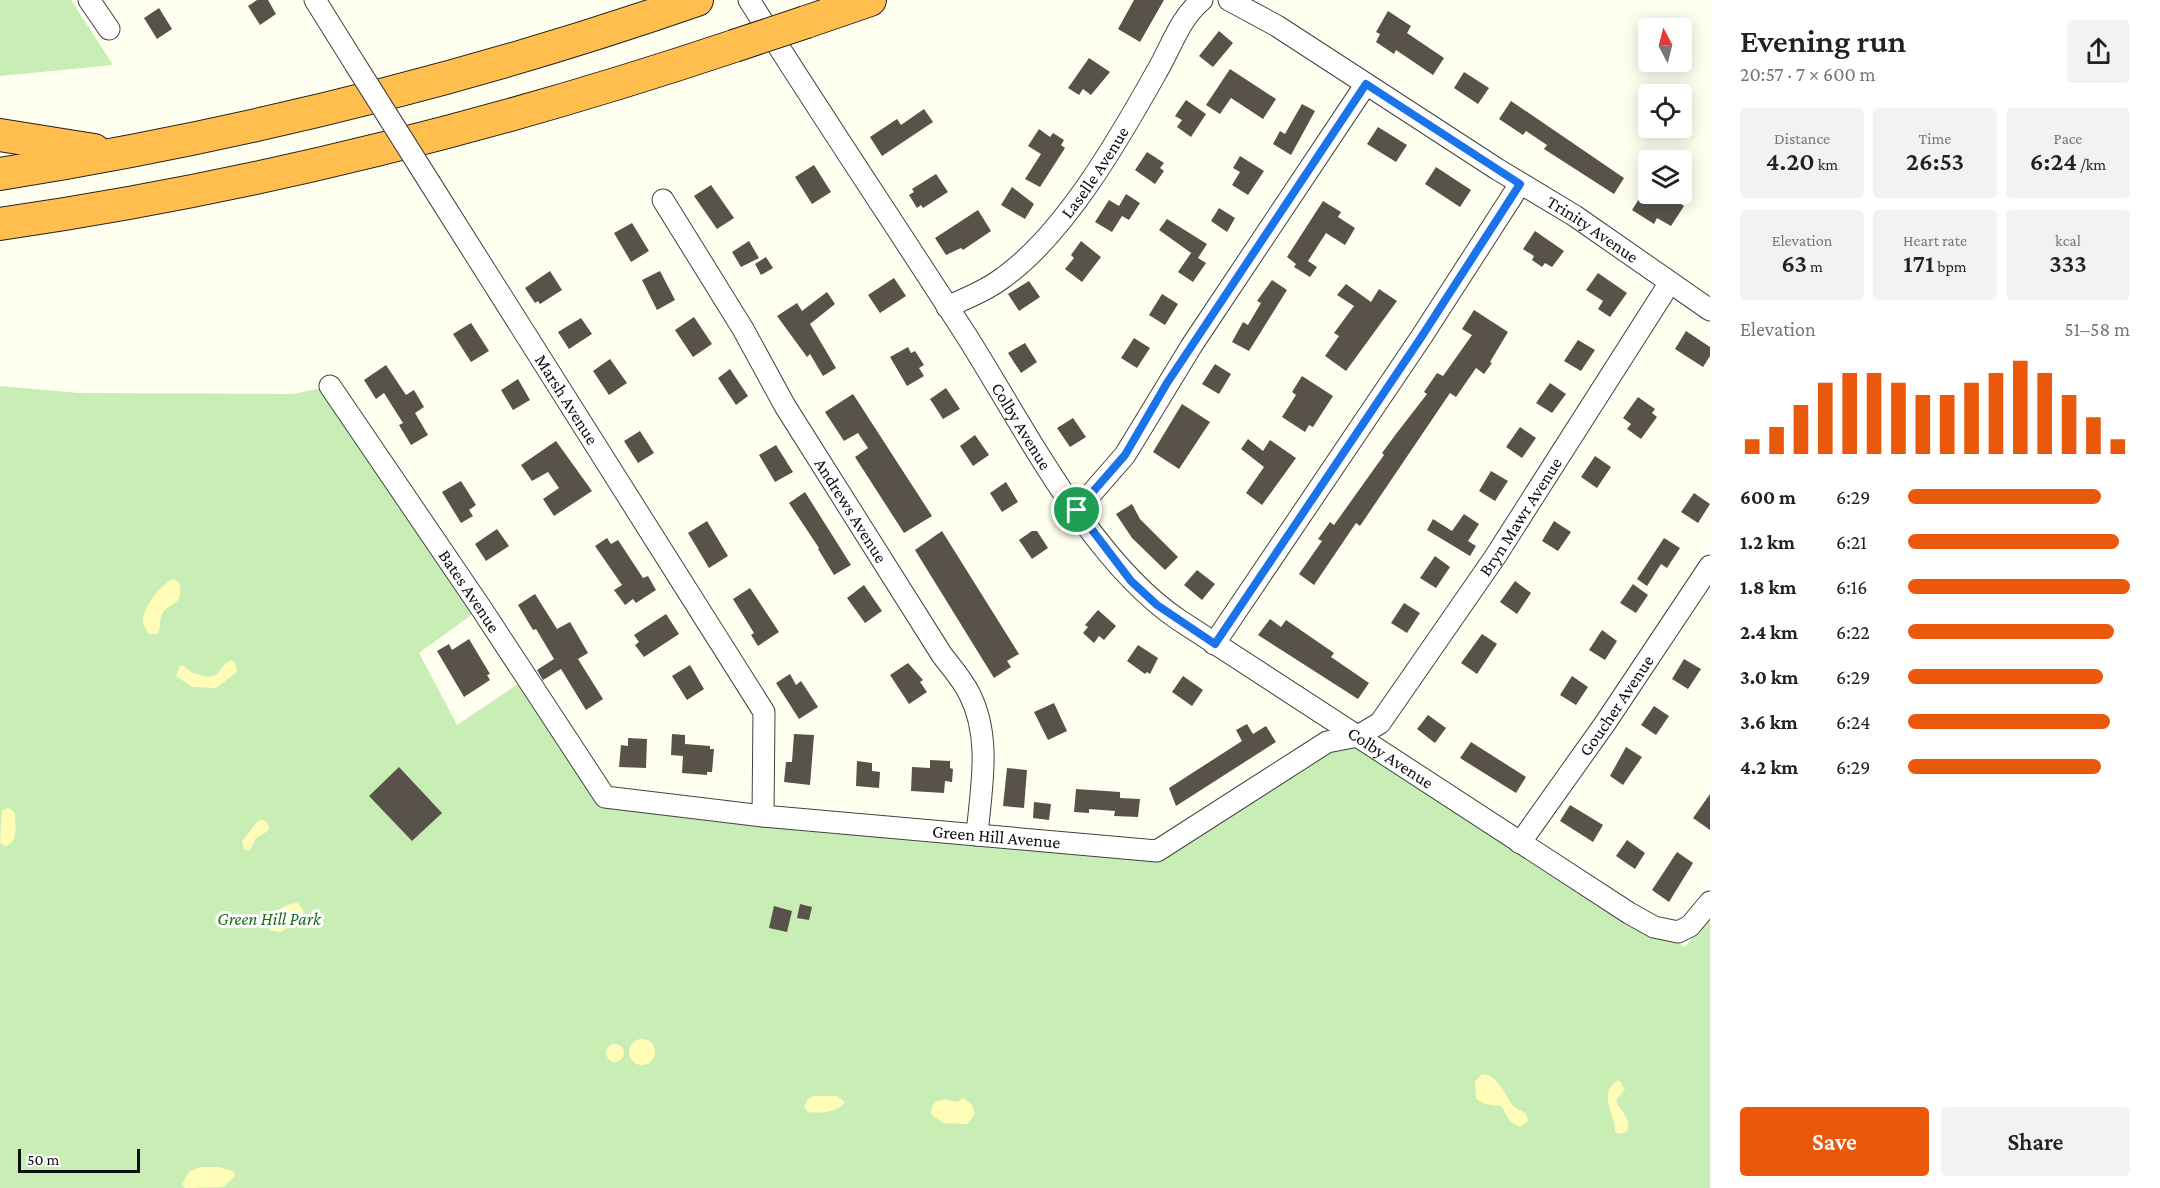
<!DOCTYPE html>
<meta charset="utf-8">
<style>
body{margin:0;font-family:"Crimson Pro",serif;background:#f2f2f2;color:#222;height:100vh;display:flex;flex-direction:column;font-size:22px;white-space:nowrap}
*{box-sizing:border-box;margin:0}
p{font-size:20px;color:#767676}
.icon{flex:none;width:33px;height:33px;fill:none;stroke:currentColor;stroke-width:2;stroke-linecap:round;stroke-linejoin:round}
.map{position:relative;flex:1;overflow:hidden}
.details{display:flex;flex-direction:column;background:#fff;width:450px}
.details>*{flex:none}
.needle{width:39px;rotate:353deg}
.tools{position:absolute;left:1638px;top:18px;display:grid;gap:12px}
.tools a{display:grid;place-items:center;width:54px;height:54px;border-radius:6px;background:#fff;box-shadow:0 3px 15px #0003;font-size:30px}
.scale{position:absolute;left:18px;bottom:15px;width:122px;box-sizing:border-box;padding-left:6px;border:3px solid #0f0f0f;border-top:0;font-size:16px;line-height:21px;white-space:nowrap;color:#0f0f0f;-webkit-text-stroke:4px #fff;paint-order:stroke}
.pin{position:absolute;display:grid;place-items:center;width:51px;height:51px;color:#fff;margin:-26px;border:3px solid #fff;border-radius:50%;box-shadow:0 2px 6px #0007}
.round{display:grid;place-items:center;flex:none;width:63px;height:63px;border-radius:6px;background:#f2f2f2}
.overview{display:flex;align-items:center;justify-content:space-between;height:102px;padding:0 30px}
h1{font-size:33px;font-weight:600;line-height:45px}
.metrics{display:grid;grid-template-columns:repeat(3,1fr);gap:9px;height:102px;padding:6px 30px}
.metrics div{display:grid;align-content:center;border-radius:6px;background:#f2f2f2;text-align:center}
.metrics b{font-size:26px;font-weight:600}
.metrics small{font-size:16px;font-weight:400}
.metrics p{font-size:16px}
.chart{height:168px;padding:12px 30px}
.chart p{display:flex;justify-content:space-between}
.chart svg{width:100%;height:108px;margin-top:6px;stroke:#ea580c;stroke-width:6}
.primary-button{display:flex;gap:12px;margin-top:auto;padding:12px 30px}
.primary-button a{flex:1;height:69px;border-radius:6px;background:#ea580c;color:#fff;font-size:24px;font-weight:600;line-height:69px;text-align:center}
.primary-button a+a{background:#f2f2f2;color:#222}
ul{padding:0 30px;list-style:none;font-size:20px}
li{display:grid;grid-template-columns:96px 72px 1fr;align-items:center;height:45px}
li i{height:15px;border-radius:8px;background:#ea580c}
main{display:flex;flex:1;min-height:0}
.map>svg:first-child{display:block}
.green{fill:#c9eeb5}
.sand{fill:#fffcb8}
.building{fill:#58524a}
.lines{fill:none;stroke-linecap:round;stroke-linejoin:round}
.minor-casing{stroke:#424242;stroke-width:23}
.highway-casing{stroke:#202020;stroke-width:34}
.minor{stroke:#fff;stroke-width:21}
.highway{stroke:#ffbe4e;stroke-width:32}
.minor-bridge-casing{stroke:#424242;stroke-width:23;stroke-linecap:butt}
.highway-bridge-casing{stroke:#202020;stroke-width:34;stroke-linecap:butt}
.minor-bridge{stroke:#fff;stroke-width:21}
.highway-bridge{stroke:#ffbe4e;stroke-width:32}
.route-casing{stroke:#fff;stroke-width:12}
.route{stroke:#1a73e8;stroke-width:8}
.labels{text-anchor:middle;stroke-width:6;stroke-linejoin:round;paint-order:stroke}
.street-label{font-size:18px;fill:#0f0f0f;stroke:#fff}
.park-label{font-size:18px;font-style:italic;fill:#1b6d18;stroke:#fff}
</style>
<main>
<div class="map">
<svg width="1710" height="1188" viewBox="0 0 1710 1188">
<rect width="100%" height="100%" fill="#fffff0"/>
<g class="green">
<path d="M0,0H71L113,65L0,76Z"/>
<path d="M0,386L79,393L293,394L330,386L481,608L419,653L457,725L527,678L605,797L1157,851L1341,738L1685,947L1710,915V1188H0Z"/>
</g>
<g class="sand">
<path d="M173,579L179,582C185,607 169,601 162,614C159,620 161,628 158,634H149L143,624C142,608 159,586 173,579Z"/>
<path d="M232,660L236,665L237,672L216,688L192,687L176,676L180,666H184C190,672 192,673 200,675C223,682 217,665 232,660Z"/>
<path d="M9,808L15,813C15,825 19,842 6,846L0,843L2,810Z"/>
<path d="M265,820L269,826L268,831L256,838L250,850H244L242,841L258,821Z"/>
<path d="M298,903L304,912L300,921L280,932L269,930C267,915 285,903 298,903Z"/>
<circle cx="642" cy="1052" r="13"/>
<circle cx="615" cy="1053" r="9"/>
<path d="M1482,1074C1499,1075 1504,1094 1513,1106C1516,1109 1522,1110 1526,1114L1528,1121L1520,1127L1510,1121L1501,1106L1485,1104L1476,1099L1475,1082Z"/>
<path d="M1619,1080L1625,1089L1616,1101C1621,1112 1632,1119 1627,1132L1619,1134L1615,1131C1615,1113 1596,1092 1619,1080Z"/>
<path d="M813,1096H837L845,1102C839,1112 819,1114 808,1112L804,1107L808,1099Z"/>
<path d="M964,1098L972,1105L975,1114L967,1124L943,1123L931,1114C932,1096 944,1099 957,1102Z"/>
<path d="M200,1167H219L235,1172V1176L224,1187L185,1188L182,1184L189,1172Z"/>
</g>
<g class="building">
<path d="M257,0H268L276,14L260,25L248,6Z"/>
<path d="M1134,0H1164L1140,42L1118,29Z"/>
<path d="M159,8L172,29L157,39L144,18Z"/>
<path d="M1388,11L1411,26L1407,33L1444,58L1433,75L1396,50L1394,54L1376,42L1380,34L1376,32Z"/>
<path d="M1219,31L1233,43L1213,67L1199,56Z"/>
<path d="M1089,58L1110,72L1091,95L1083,89L1079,95L1068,88Z"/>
<path d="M1230,69L1276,99L1263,119L1231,98L1220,114L1206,105Z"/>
<path d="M1464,72L1489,88L1478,104L1454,88Z"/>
<path d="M1186,100L1206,114L1191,137L1177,127L1182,120L1175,116Z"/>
<path d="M1511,101L1624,178L1614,194L1544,149L1547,145L1526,131L1523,135L1499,119Z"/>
<path d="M1302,104L1315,111L1291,155L1273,144L1280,131L1285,134Z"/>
<path d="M924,109L933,122L882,156L870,137L897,119L901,125Z"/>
<path d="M1378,127L1407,145L1396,162L1367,144Z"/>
<path d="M1039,129L1050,137L1053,133L1064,140L1061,145L1065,148L1040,187L1025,179L1041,154L1028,146Z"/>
<path d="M1147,152L1164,163L1160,168L1164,171L1155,184L1135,170Z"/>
<path d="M1240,156L1264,171L1248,195L1232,185L1240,172L1233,168Z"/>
<path d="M814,165L831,192L812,204L795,177Z"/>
<path d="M1436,167L1471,190L1460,207L1425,184Z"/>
<path d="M936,174L948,192L923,208L921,205L917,208L909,195L914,192L912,189Z"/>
<path d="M711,185L734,218L717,229L694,196Z"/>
<path d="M1012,187L1034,204L1025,219L1001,205Z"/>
<path d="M1644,191L1662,202L1667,195L1684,206L1671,226L1657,218L1654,224L1632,210Z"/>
<path d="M1126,194L1140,203L1129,220L1122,216L1112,232L1095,222L1109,200L1119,206Z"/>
<path d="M1323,201L1341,212L1338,217L1355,228L1345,245L1326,233L1308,261L1317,267L1310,277L1294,267L1296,264L1287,257Z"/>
<path d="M1219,208L1235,218L1227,232L1211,221Z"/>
<path d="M978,210L991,231L963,250L961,248L946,255L935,238Z"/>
<path d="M1167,219L1207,244L1198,258L1206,263L1193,282L1178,272L1191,253L1194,255L1159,230Z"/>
<path d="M632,223L649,251L631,262L614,233Z"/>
<path d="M1535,231L1564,251L1552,267L1545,263L1542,267L1532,260L1534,256L1523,249Z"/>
<path d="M749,241L759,258L741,267L732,252Z"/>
<path d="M1081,241L1101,257L1082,282L1065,269L1074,258L1071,255Z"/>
<path d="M766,257L773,268L761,275L755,264Z"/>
<path d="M550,271L562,290L540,304L538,301L535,303L525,288Z"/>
<path d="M660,271L675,300L657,310L642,280Z"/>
<path d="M1598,273L1627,293L1610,317L1598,309L1603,301L1586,290Z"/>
<path d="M894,278L906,296L880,313L868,295Z"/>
<path d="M1272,280L1287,290L1249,351L1232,342L1243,322L1248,325L1261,303L1257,301Z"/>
<path d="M1029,281L1040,297L1019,311L1008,294Z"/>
<path d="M1346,284L1371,302L1379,289L1397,301L1346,371L1325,356L1339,336L1334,333L1354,306L1337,295Z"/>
<path d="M827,292L835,304L810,324L836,368L823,376L810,354L807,357L777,316L797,303L802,311Z"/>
<path d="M1162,294L1178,304L1165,325L1149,315Z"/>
<path d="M1474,310L1508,332L1490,362L1492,363L1484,374L1476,368L1456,397L1450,393L1360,526L1356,523L1314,585L1299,574L1322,541L1318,539L1330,522L1334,525L1384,455L1382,453L1396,434L1427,394L1424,392L1437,373L1443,376L1472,335L1462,329Z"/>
<path d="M694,317L712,344L693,357L675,330Z"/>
<path d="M581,318L592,334L569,349L558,332Z"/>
<path d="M471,323L489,351L471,362L453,334Z"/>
<path d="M1686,331L1710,347V356L1703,367L1675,349Z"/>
<path d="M1134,338L1150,348L1137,368L1121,358Z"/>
<path d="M1578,340L1595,350L1581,371L1564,361Z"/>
<path d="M1025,343L1037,362L1021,373L1008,353Z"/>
<path d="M908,347L911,353L915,351L924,365L919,368L924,376L907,386L890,357Z"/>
<path d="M610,359L627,383L609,395L593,371Z"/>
<path d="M1215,364L1231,374L1219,394L1202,384Z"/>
<path d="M386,365L406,395L414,390L424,407L415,413L428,435L411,445L399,425L403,423L384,393L376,399L364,380Z"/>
<path d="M730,369L748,396L736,405L718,378Z"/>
<path d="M1302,376L1333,396L1313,427L1309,425L1305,432L1282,417L1296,395L1292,392Z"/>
<path d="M518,379L530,400L513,410L501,390Z"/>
<path d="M1550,383L1566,394L1552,413L1536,403Z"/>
<path d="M946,388L960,409L943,419L930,399Z"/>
<path d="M853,394L932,516L904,533L855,457L868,448L858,433L844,441L825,412Z"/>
<path d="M1638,397L1655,409L1652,413L1657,417L1641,439L1627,429L1631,424L1623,418Z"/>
<path d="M1182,404L1210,422L1179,469L1153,452Z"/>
<path d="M1073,418L1086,437L1070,447L1057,428Z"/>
<path d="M1520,427L1536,438L1522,458L1506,447Z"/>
<path d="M640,431L654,453L638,463L624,441Z"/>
<path d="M975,435L989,455L973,466L960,446Z"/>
<path d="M1248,439L1263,451L1270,440L1296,458L1262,505L1246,493L1264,467L1241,449Z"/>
<path d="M556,441L592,491L554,516L543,499L559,488L548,472L532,481L521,465Z"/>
<path d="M776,445L793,472L775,482L759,455Z"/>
<path d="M1595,456L1611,467L1597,488L1581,477Z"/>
<path d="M1491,471L1508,481L1495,501L1479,491Z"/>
<path d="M461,481L476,505L469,510L473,516L461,523L442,492Z"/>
<path d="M1006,482L1018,502L1002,512L990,493Z"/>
<path d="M805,492L851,565L834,575L818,549L819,548L789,503Z"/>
<path d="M1694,493L1710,504L1698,523L1681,512Z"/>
<path d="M1132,504L1140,519L1178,557L1165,570L1132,538L1116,514Z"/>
<path d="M1464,514L1479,524L1468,541L1476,546L1470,556L1427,530L1433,519L1452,531Z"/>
<path d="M707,521L728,556L709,568L688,533Z"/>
<path d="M1554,521L1571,532L1558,551L1542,541Z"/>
<path d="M497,529L509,546L486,561L475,544Z"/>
<path d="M942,531L1019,654L1007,661L1011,667L994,678L915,550Z"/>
<path d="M1032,531H1037L1048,548L1032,559L1019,540Z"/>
<path d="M607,538L611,544L618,540L643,578L648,576L656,590L636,603L633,599L625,605L614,590L622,585L595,546Z"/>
<path d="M1664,538L1680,548L1667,568L1661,564L1647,586L1637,579Z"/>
<path d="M1435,556L1450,567L1436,588L1420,578Z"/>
<path d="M1197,570L1215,584L1202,600L1184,585Z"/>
<path d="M1515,581L1531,593L1517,614L1500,602Z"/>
<path d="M1633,584L1648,595L1636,613L1620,603Z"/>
<path d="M864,585L882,611L865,623L847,598Z"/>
<path d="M750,588L779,632L758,646L751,635L754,633L733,599Z"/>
<path d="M535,594L557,629L570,622L588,653L578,659L603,699L586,710L561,669L543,680L537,670L554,659L536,629L533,630L518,605Z"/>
<path d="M1404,603L1420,613L1407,633L1391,623Z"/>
<path d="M1098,610L1116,626L1104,640L1099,636L1094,643L1083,633L1088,627L1085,625Z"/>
<path d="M666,614L679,634L644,657L635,645L639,642L634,635Z"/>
<path d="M1270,619L1281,627L1286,620L1334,653L1331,657L1369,683L1358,699L1258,635Z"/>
<path d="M1602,630L1617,641L1605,660L1589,650Z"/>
<path d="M1482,634L1497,644L1477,674L1461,663Z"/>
<path d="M469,639L490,674L487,675L490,680L464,697L437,651L449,644L452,650Z"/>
<path d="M1138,645L1158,658L1150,674L1147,672L1145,674L1127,661Z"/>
<path d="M1684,659L1701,669L1688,689L1672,679Z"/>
<path d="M908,663L923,680L920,682L927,692L909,704L890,675Z"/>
<path d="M690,665L704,689L687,700L672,676Z"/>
<path d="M790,674L796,685L801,681L818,707L799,719L776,683Z"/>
<path d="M1183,676L1203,690L1192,706L1172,692Z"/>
<path d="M1572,676L1588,687L1576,705L1560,695Z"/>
<path d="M1054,703L1067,731L1048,740L1034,712Z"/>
<path d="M1654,706L1669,716L1656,735L1641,725Z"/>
<path d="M1428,715L1446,728L1435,743L1417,729Z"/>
<path d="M1247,724L1253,734L1266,726L1276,742L1176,806L1169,788L1242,741L1236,730Z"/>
<path d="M672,734L685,735V744L710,746V749H714L712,772H707V775L682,773L683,756L671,755Z"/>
<path d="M794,734L814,735L810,785L784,782L786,762H792Z"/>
<path d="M628,738L647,739L646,768L619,767L621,745L628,746Z"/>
<path d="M1471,742L1526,777L1516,793L1460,758Z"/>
<path d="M1626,747L1642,757L1623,785L1610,776Z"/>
<path d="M930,760L950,761V768L953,769L952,782L945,781L944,793L911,791L912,767L930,768Z"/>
<path d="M857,761L872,763V771L880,772L879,788L856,786Z"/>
<path d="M399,767L442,813L412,841L369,796Z"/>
<path d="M1007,768L1027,770L1024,808L1003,806Z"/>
<path d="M1076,789L1120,792V798L1140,799L1138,817L1114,816L1115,811L1089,809V813L1074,812Z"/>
<path d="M1710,794V830L1693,818Z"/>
<path d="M1034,802L1051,804L1049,820L1033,818Z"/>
<path d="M1570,805L1603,825L1593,842L1560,821Z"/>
<path d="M1627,840L1645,853L1635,869L1616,856Z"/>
<path d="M1677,852L1693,863L1669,902L1652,890Z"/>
<path d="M800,904L812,907L809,920L797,918Z"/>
<path d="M774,906L792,911L787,932L769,928Z"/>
</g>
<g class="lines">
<defs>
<g id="minor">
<path d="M89,0L109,29"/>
<path d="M315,0L355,64"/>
<path id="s1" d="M749,0C820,113 894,223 966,335C1023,425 1091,561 1179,620L1629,913L1654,927L1678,932L1690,926L1710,902"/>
<path id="s2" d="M1229,0L1277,26L1497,169L1575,216L1710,310"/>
<path id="s3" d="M430,183L764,712L763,816"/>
<path id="s4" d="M663,200L743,329L785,406L942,655C951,667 962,679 969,693C992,737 981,788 977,835"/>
<path id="s5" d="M947,307C967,298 987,290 1004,277C1065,233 1119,139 1156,73C1171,48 1179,19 1202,0"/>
<path id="s6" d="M330,386L481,608L605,797L763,816L1157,851L1327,742L1358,736L1380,723L1495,557L1669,284"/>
<path d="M1077,510L1125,455L1192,345L1366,84"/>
<path d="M1214,644L1422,336L1520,184"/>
<path id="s7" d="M1520,843L1606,722L1710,566"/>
</g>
<g id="highway">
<path d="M806,22L870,0"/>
<path d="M0,135L94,150"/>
<path d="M0,174C237,136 470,79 697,0"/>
<path d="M0,224C250,188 495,126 734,46"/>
</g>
</defs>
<use href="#minor" class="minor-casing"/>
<use href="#highway" class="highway-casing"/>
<use href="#minor" class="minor"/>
<use href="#highway" class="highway"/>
<defs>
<path id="minor-bridge" d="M355,64L430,183"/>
<path id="highway-bridge" d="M734,46L806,22"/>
</defs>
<use href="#minor-bridge" class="minor-bridge-casing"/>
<use href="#highway-bridge" class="highway-bridge-casing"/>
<use href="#minor-bridge" class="minor-bridge"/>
<use href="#highway-bridge" class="highway-bridge"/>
</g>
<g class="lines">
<defs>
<path id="route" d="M1366,84L1520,184L1422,336L1215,644L1157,605L1131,581L1077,510L1125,455L1167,383Z"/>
</defs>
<use href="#route" class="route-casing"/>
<use href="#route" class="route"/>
</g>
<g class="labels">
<g class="street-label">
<text dy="6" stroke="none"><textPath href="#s5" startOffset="204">Laselle Avenue</textPath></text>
<text dy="6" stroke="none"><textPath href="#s2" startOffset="430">Trinity Avenue</textPath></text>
<text dy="6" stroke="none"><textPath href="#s3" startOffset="256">Marsh Avenue</textPath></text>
<text dy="6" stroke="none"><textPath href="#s1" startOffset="506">Colby Avenue</textPath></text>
<text dy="6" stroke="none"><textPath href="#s4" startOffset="363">Andrews Avenue</textPath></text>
<text dy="6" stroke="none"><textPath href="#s6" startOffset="1558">Bryn Mawr Avenue</textPath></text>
<text dy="6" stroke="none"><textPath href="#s6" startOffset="248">Bates Avenue</textPath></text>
<text dy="6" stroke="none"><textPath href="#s7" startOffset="168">Goucher Avenue</textPath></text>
<text dy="6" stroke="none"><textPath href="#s1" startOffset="1010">Colby Avenue</textPath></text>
<text dy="6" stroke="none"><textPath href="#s6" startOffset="888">Green Hill Avenue</textPath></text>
</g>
<g class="park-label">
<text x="269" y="925">Green Hill Park</text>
</g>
</g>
</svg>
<div class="tools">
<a><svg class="needle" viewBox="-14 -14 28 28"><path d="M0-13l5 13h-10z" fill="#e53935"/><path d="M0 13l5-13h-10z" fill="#767676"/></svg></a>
<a><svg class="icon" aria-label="locate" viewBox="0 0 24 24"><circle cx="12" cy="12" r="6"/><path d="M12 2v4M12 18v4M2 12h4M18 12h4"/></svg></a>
<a><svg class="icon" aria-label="layers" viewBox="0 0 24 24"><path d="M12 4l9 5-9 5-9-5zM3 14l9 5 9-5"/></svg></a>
</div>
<div class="scale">50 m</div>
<div class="pin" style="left:1077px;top:510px;background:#1e9e55"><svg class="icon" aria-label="arrive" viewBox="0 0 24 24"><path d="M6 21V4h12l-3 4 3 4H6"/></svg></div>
</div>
<section class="details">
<div class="overview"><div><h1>Evening run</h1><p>20:57 · 7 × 600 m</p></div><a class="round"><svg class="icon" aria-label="share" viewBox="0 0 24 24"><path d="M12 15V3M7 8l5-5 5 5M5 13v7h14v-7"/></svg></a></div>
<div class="metrics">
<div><p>Distance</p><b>4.20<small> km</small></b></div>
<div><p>Time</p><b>26:53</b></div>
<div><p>Pace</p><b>6:24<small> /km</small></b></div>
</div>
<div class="metrics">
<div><p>Elevation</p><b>63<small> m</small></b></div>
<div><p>Heart rate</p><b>171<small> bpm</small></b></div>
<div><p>kcal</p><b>333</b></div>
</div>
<div class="chart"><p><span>Elevation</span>51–58 m</p>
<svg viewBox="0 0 160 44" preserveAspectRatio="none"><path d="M5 44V38M15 44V33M25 44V24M35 44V15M45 44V11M55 44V11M65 44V15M75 44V20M85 44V20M95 44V15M105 44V11M115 44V6M125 44V11M135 44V20M145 44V29M155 44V38"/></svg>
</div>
<ul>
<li><b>600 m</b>6:29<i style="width:87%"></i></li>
<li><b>1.2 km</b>6:21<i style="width:95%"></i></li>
<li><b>1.8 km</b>6:16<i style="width:100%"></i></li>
<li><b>2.4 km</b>6:22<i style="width:93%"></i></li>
<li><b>3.0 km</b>6:29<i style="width:88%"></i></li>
<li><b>3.6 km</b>6:24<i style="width:91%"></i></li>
<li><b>4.2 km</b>6:29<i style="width:87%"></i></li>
</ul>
<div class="primary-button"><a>Save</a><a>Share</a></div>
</section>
</main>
